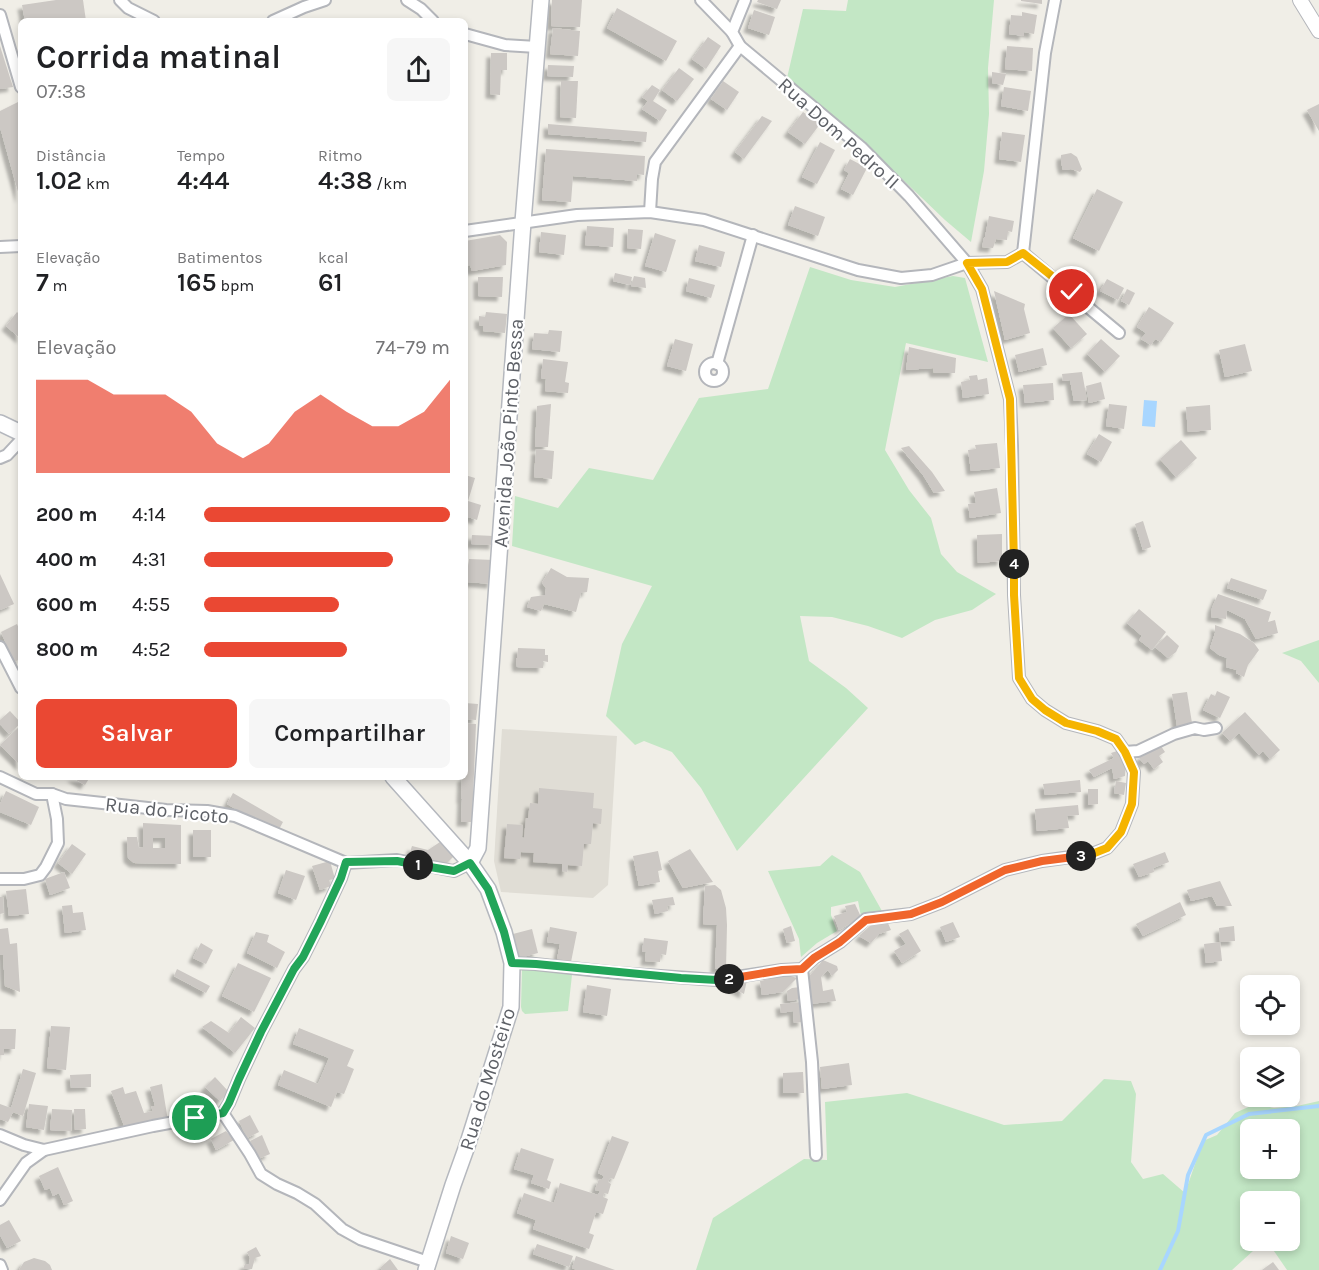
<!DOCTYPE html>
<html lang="pt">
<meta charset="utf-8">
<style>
body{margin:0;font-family:Karla,sans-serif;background:#f6f6f6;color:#202124;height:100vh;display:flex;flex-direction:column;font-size:22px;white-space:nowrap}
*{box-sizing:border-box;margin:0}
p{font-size:20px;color:#757577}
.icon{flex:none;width:33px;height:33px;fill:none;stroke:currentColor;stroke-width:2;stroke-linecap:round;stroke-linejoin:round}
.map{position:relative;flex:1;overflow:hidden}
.details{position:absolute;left:18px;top:18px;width:450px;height:762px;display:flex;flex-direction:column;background:#fff;border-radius:9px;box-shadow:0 3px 9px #0003}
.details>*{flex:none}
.controls{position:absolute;left:1240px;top:975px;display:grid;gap:12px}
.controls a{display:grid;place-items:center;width:60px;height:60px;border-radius:9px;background:#fff;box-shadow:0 3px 9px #0003;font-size:30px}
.pin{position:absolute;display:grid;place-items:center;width:51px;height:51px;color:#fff;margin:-26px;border:3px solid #fff;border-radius:50%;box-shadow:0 2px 6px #0007}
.km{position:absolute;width:30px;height:30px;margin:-15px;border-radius:50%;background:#222;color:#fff;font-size:16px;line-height:30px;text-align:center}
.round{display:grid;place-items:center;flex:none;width:63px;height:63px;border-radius:9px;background:#f6f6f6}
.head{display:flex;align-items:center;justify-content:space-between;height:102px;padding:0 18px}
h1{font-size:33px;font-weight:600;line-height:45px}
.metrics{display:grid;grid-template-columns:repeat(3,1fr);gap:9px;height:102px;padding:6px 18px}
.metrics div{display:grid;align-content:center}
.metrics b{font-size:26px;font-weight:600}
.metrics small{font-size:16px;font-weight:400}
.metrics p{font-size:16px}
.chart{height:168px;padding:12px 18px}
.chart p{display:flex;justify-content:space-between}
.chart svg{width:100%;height:108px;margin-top:6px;fill:#ea4833;opacity:.7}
.button{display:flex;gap:12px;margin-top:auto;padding:12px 18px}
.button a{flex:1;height:69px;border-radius:9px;background:#ea4833;color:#fff;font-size:24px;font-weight:600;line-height:69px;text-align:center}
.button a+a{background:#f6f6f6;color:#202124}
ul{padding:0 18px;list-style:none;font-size:20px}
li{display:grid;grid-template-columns:96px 72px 1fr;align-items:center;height:45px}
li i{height:15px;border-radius:8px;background:#ea4833}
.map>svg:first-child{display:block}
.education{fill:#e0ddd5}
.green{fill:#c3e7c5;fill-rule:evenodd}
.water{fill:#a8d6ff}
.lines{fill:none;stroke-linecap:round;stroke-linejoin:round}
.stream{stroke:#a8d6ff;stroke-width:4}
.building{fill:#ccc8c4;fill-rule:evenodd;filter:url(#shadow)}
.minor-casing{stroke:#b4b6bb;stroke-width:14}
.tertiary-casing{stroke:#b4b6bb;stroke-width:16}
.secondary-casing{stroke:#b5b8be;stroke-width:18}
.minor{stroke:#fff;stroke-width:10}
.tertiary{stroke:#fff;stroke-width:14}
.secondary{stroke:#fff;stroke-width:15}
.split-1-casing{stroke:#fff;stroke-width:12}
.split-2-casing{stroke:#fff;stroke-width:12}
.split-3-casing{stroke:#fff;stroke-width:12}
.split-4-casing{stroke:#fff;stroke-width:12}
.split-5-casing{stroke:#fff;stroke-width:12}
.split-1{stroke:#22a559;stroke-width:8}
.split-2{stroke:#22a559;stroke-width:8}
.split-3{stroke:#f0652b;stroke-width:8}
.split-4{stroke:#f5b400;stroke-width:8}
.split-5{stroke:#f5b400;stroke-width:8}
.labels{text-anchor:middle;stroke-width:4.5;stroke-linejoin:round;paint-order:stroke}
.street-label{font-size:20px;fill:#5e6167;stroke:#fff}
</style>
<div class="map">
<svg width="1319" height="1270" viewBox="0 0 1319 1270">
<defs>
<filter id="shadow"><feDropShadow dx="-4.5" dy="4.5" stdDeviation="1.5" flood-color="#0004"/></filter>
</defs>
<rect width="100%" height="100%" fill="#f0eee7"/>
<path class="education" d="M502,729L617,736L608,885L593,898L501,892L494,861Z"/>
<g class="green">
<path d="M848,0H994L988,68L989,114L984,171L971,242L945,220L874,152L787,78L803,9L846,11Z"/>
<path d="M810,267L851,280L895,287L953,276L965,278L988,362L906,343L885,450L909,490L931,518L941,554L957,572L996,594L972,610L935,620L902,638L868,626L832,617L800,616L809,661L846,688L868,708L737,851L701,788L672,752L644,741L635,745L606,716L622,644L652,586L512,546L515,496L558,508L589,468L653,480L699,398L768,389Z"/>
<path d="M1319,640V683L1301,661L1282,653Z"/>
<path d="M832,855L860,872L882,911L861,916L858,901L831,907V915L837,931L817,943L801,957L799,939L768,871L820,866Z"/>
<path d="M522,968L571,972L572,975L568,1011L525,1014L522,1011L521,1007Z"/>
<path d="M1104,1079L1131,1081L1136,1094L1131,1162L1143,1179L1163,1174L1185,1193L1203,1141L1217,1135L1235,1113L1255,1104L1274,1108L1297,1106L1319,1101V1270H1287L1267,1241L1290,1240V1202H1251V1240L1264,1241L1232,1270H696L713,1218L804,1159L827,1160L825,1102L907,1093L1004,1125L1062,1121ZM1251,1130H1290V1168H1251Z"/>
</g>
<path class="water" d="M1144,400L1157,401L1155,427L1142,426Z"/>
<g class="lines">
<path class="stream" d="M1160,1270L1178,1231L1188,1175L1206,1135L1249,1114L1319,1106"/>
</g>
<g class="building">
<path d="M56,0H83L86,21H25L22,5Z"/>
<path d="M552,0H582L580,27L551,26Z"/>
<path d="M758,0H781L777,9L757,2Z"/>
<path d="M1021,0H1042V4L1021,1Z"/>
<path d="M617,8L677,41L666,61L607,28Z"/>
<path d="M754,10L775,17L769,35L748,28Z"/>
<path d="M1022,12L1037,15L1034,34L1024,32V36L1009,34L1011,15L1022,16Z"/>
<path d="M553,28L580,31L578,56L550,54Z"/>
<path d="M708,37L721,46L706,69L692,59Z"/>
<path d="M0,46L13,87L0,89Z"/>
<path d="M1007,46L1033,48L1032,71L1005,69Z"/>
<path d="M491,53H507V70H501L500,95L490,94Z"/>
<path d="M548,65L574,66L573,77L547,76Z"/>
<path d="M679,68L694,79L677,101L662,90Z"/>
<path d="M992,72L1006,74L1003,85L992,83Z"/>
<path d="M561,81H578L576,118L560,117Z"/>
<path d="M723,81L739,92L727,110L711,99Z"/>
<path d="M652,85L660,90L653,101L667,110L660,121L642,109L648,101L642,97Z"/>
<path d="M1004,87L1031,91L1028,111L1001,106Z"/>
<path d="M18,102L21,113L20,199L0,127V111Z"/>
<path d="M1319,104V131L1307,110Z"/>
<path d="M803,112L820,124L805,144L788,132Z"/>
<path d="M762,116L772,121L744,159L735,152Z"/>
<path d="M548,124L647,132L646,142L548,134Z"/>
<path d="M1002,132L1025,135L1021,162L999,159Z"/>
<path d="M820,142L835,150L817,184L802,177Z"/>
<path d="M546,149L645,156L644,175L637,174V181L573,176L571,202L542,200Z"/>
<path d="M1071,153L1077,157L1082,169L1080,172L1071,169L1063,170L1061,162V155Z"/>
<path d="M850,159L867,168L853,195L841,189L849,173L844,170Z"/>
<path d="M1097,189L1123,202L1099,251L1073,238Z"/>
<path d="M795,206L825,217L818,236L788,225Z"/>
<path d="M989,216L1014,221L1012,232L1008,231L1007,240L996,239L993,248L982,247L984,238L985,237Z"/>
<path d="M587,226L614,228L613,247L585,245Z"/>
<path d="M628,229L643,230L641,249L627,248Z"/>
<path d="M541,232L566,235L564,255L539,252Z"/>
<path d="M655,233L676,240L666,272L645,266Z"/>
<path d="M500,235L507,242L506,265L472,271L470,265L465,266V241Z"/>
<path d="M699,245L725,252L721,267L695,261Z"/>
<path d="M615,273L632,277L630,285L613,281Z"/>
<path d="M634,276L645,278L646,288L631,286Z"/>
<path d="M478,277H503L502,297L478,296Z"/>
<path d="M689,278L715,285L711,298L686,291Z"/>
<path d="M1107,279L1124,288L1118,300L1100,291Z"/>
<path d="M1127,289L1135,293L1129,305L1121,301Z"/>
<path d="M994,291L1025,304L1024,309L1030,333L1005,340Z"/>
<path d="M1149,307L1174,323L1161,342L1155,339L1151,345L1141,339L1146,333L1137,327Z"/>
<path d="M17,312L21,316V339L6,326Z"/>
<path d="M486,312L507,314L505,333L483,331V326L479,325V316L485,317Z"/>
<path d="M1069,314L1087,334L1071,348L1053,328Z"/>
<path d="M549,330L562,331L560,352L532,349L534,333L548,334Z"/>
<path d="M675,339L693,344L686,371L667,366Z"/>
<path d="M1101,339L1120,356L1105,372L1087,354Z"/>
<path d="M1245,344L1252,371L1225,377L1219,350Z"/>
<path d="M909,347L956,358L955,373H934L933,368L906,370Z"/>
<path d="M1043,348L1047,365L1019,372L1015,355Z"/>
<path d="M543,359L568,362L565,382L569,383L568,393L545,391L546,379L541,378Z"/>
<path d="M1082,372L1087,400L1074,401L1070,380L1063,381L1062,374Z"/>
<path d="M977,375L978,380L987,378L989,394L963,398L961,382L970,380L969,376Z"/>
<path d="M1101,382L1105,399L1089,403L1086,386Z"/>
<path d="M1053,383L1054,400L1025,403L1023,385Z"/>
<path d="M551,404L548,447H535L537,406Z"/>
<path d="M1109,404L1127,406L1124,429L1106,426Z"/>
<path d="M1210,405L1211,430L1188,432L1186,407Z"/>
<path d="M1099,434L1112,442L1101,462L1087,454Z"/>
<path d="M1181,440L1197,458L1176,477L1160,459Z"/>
<path d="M997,443L1000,468L971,471L968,450L976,449L975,445Z"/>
<path d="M909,446L932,472L945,491L934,493L923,475L901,448Z"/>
<path d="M536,449L554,451L552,479L534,477Z"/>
<path d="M465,475L475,478L468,501L481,505L477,520L465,516Z"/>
<path d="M997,488L1001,513L970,518L968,504L976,503L974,492Z"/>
<path d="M1143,521L1151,547L1143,550L1135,524Z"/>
<path d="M1002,534V561L978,563L977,535Z"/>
<path d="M472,535L494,536V545L471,544Z"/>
<path d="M469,559L494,560L492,584L467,582Z"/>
<path d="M551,568L567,577L589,578L587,592L581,593L576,612L544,604L541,611L527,607L531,597L545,595L546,588L542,583Z"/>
<path d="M0,574L14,604L0,610Z"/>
<path d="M1231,578L1267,590L1263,600L1227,588Z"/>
<path d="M1218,594L1271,612L1268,622L1275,620L1278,633L1256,639L1245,619L1227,610L1226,619L1211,617L1212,608Z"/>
<path d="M1139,609L1166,632L1152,650L1139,640L1142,636L1127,623Z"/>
<path d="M17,624L21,633V659L14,662L1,632Z"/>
<path d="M1215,625L1240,634L1254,643L1259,650L1248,665L1244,677L1236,673L1237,670L1226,667L1227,658L1219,655L1210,648L1215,633Z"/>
<path d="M1167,635L1179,646L1176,652L1168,658L1155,647Z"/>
<path d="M518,648L545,649V655H548V662L543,661V668L517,667L516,659L517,658Z"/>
<path d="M1217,691L1230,697L1220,718L1203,710L1211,694L1215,696Z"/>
<path d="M1187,692L1192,723L1177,726L1172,694Z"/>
<path d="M465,703L478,704L476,720L465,719Z"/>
<path d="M10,711L21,723L9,734L0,724V720Z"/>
<path d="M1245,712L1280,750L1270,759L1263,751L1259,755L1239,733L1230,741L1222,733Z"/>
<path d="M465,723L476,724L472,822H461L462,799H461L462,777H465Z"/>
<path d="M21,725V766L0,745Z"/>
<path d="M1159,743L1165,752L1159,756L1163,762L1154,769L1148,761L1144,764L1139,758Z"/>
<path d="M1120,750L1126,761L1125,776L1114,779L1112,768L1094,777L1089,770L1114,758L1111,753Z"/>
<path d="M71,777H90L85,785Z"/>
<path d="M1080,780L1081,792L1045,795L1043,784Z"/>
<path d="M1116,781L1126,783L1124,795L1114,793Z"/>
<path d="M539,788L594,793L593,808L602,809L601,824L593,823L591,844H584L582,866L568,865L567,872L562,871V864L533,862L534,853L521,852L520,859L504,858L507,824L523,825L522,837L524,838L526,818H528L530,803L538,804Z"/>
<path d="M1088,789H1098V804L1088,805Z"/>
<path d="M6,791L39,807L31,825L0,812V804Z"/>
<path d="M233,793L283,822L277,833L227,804Z"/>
<path d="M1078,805L1079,815L1067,816L1069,828L1037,831L1035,809Z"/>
<path d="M143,823L181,825V864L134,863L128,858L127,837H137L139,848L143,847ZM153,838H165V848H153Z"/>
<rect x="193" y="830" width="18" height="27"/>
<path d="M440,842L454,856L445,865L408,858L412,846L428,850Z"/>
<path d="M72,844L86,854L72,874L58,863Z"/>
<path d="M690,849L713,882L683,888L668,861Z"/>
<path d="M658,851L662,870L658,871L660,882L639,886L633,856Z"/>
<path d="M1165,852L1169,862L1153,868L1154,872L1139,877L1133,864Z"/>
<path d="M330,861L335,879L329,880L331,886L320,890L312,866Z"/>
<path d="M286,870L305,876L296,900L278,893Z"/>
<path d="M64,872L70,888L50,895L45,879Z"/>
<path d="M1220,881L1232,906H1217L1212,896L1191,901L1187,890Z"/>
<path d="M715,885L721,890L726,908L727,925L726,969H715L717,925L703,924L705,886Z"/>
<path d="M26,889L29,914L9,916L6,891Z"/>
<path d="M0,897H3L4,913L0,914Z"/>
<path d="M673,897L675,905L667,906L668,911L655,914L652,900Z"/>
<path d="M1180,902L1186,915L1143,936L1136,924Z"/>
<path d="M855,904L861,917L839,930L834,916L847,912L845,906Z"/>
<path d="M72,905L73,913L83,912L86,930L65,933L62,906Z"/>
<path d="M887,921L891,930L879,934L871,943L859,936L871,925Z"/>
<path d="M953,922L960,937L946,942L940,927Z"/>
<path d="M791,926L795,941L787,943L783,929Z"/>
<path d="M1234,926L1235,941L1220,942L1219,928Z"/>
<path d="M550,927L577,932L571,962L557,959L560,944L547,942Z"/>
<path d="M8,928L10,944L17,943L20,992L5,986L3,955H0V929Z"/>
<path d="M532,929L538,953L519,958L513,934Z"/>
<path d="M908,929L921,951L902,963L894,951L906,944L899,934Z"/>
<path d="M256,932L269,935L267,942L285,952L277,968L247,953Z"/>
<path d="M644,938L668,941L666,955L661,954L660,962L645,961L646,952H642Z"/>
<path d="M1220,942L1222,961L1206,963L1204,944Z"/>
<path d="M201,943L213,950L206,964L193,958Z"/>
<path d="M823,960L837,966L838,970L832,976L828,970L821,977L823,991L833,989L836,1001L810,1004L807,979Z"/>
<path d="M238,963L271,978L254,1012L222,996Z"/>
<path d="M177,969L210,986L206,993L174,976Z"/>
<path d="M787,975L797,978L783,992L762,995L760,981Z"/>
<path d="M747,980L744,994L730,986L732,981Z"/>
<path d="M587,985L611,989L607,1016L583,1012Z"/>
<path d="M800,987L802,999L788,1001L787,991L792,988Z"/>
<path d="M801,1002L803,1022L794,1023L793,1011L781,1013L780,1004Z"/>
<path d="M241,1017L255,1028L235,1053L202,1027L211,1021L229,1033Z"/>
<path d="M51,1026L70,1027L66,1070L47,1068Z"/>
<path d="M299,1028L354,1050L347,1066L354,1069L344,1094L337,1092L331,1107L278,1085L284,1070L318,1084L329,1058L293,1044Z"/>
<path d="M0,1029H16L15,1049H4V1055H0Z"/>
<path d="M849,1063L852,1085L822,1089L820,1067Z"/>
<path d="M23,1069L36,1073L23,1116L13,1112L8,1122L0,1119V1104L11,1108Z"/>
<path d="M803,1072L804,1093H783V1073Z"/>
<path d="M91,1074V1087L71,1088L70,1075Z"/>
<path d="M215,1077L229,1092L220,1101L205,1087Z"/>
<path d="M162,1084L168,1121L126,1131L111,1091L123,1087L125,1094L136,1091L144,1113L153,1111L151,1106H155L150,1087Z"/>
<path d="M29,1104L48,1106L44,1130L26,1127Z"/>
<path d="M52,1109L72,1110L71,1131L50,1130Z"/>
<path d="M74,1109H85L86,1129L75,1130Z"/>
<path d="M250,1115L259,1132L247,1138L239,1121Z"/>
<path d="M226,1131L234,1140L216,1150L211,1139Z"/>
<path d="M262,1135L270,1154L258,1159L250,1141Z"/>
<path d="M612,1136L629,1142L614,1179L610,1178L608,1182L611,1184L608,1194L604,1193L603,1197L608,1199L603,1214L596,1212L589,1233L594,1235L589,1249L533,1229L536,1220L517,1213L524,1193L554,1203L560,1183L598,1195L600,1191L595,1190L599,1179L602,1180L604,1176L598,1173Z"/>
<path d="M521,1148L554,1159L547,1180L551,1182L549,1189L531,1183L534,1175L514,1169Z"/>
<path d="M58,1167L73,1201L64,1205L59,1193L53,1196L50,1188L45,1190L39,1176Z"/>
<path d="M9,1220L21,1241L7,1248L0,1235V1225Z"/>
<path d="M451,1236L469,1243L463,1259L446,1253Z"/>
<path d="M537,1244L573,1256L569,1267L533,1254Z"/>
<path d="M256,1247L261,1256L255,1258L252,1269H243L245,1264H249L250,1258L247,1252Z"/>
<path d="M576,1256L615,1270H577L572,1268Z"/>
<path d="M34,1258L45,1261L50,1265L52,1270H19L24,1262Z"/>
<path d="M390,1259L398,1270H382L380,1268Z"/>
<path d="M1273,1262L1279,1270H1262Z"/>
</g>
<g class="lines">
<defs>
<g id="minor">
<path d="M120,0L128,8L154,21"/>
<path d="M407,0L421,9L433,21"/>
<path d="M701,0L732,32"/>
<path d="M745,0L732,32L740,46L861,147L909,196L967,263L982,289L1010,399L1012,446L1014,595L1019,678L1032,699L1045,710L1066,723L1097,731L1116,739L1125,752"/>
<path d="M0,15L21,87"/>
<path d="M273,21L304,7L325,0"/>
<path d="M465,34L505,45L537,47"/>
<path d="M650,212L652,179L655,162L740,46"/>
<path d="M465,231L577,215L650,212L704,220L858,270L901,278L932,275L967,263L1007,262L1023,253L1045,53L1055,0"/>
<path d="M0,247L21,246"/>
<path d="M1023,253L1119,333"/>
<circle cx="714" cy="372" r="9"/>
<path d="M717,364L753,235"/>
<path d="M0,458L7,455L21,440"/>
<path d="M0,647L21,688"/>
<path d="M0,777L36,794H52L66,799L166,810L207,811L235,816L346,863L397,860L454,871L470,863"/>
<path d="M0,879H24L40,875L46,867L58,843L57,819L52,794"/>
<path d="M512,963L535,964L618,973L717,980L782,970L802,969L814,958L840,942L866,919L911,914L942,902L1005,870L1042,861L1092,854L1107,848L1121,832L1132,804L1134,772L1125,752L1138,751L1174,734L1195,728L1204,730L1216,728"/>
<path d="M802,969L812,1062L816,1155"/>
<path d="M223,1113L250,1154L261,1174L277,1184L297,1193L315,1204L342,1229L360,1239L428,1262"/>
<path d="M0,1135L24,1145L44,1150L153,1126L223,1113L229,1103L239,1079L261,1032L294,969L303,957L320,923L341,878L346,863"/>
<path d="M0,1200L26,1163L44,1150"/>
<path d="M0,1265L2,1270"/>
</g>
<path id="tertiary" d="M1300,0L1319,31"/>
<g id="secondary">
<path d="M0,423L21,433"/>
<path d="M393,777L470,863L488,889L504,932L512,963L511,1007L467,1146L453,1185L426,1270"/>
<path d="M470,863L478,848L523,222L541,0"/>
</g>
</defs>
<use href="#minor" class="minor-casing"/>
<use href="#tertiary" class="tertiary-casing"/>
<use href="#secondary" class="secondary-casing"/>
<use href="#minor" class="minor"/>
<use href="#tertiary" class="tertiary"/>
<use href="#secondary" class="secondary"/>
</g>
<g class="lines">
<defs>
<path id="split-1" d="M195,1118L223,1113L229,1103L239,1079L261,1032L294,969L303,957L320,923L341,878L346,862L397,861L418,865"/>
<path id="split-2" d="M418,865L454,871L470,863L488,889L504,932L512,963L536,964L681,978L717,980L729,979"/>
<path id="split-3" d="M729,979L782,970L802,969L814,958L840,942L866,920L911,914L942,902L1005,870L1042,861L1081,856"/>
<path id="split-4" d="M1014,564V595L1019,678L1032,699L1045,710L1066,723L1097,731L1116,739L1125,752L1134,772L1132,804L1121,832L1107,848L1092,854L1081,856"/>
<path id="split-5" d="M1014,564L1010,399L982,289L967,263L1007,262L1023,253L1072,292"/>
</defs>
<use href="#split-1" class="split-1-casing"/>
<use href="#split-2" class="split-2-casing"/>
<use href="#split-3" class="split-3-casing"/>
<use href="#split-4" class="split-4-casing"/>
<use href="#split-5" class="split-5-casing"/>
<use href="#split-1" class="split-1"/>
<use href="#split-2" class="split-2"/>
<use href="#split-3" class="split-3"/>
<use href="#split-4" class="split-4"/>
<use href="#split-5" class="split-5"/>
</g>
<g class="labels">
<g class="street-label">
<text transform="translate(839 133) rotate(42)" y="7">Rua Dom Pedro II</text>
<text transform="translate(508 433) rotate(-86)" y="7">Avenida João Pinto Bessa</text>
<text transform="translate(167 810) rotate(6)" y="7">Rua do Picoto</text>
<text transform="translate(487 1079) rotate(-73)" y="7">Rua do Mosteiro</text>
</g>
</g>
</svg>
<div class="controls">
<a><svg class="icon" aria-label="locate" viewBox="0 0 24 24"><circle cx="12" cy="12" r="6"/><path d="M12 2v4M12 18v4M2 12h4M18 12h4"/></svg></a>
<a><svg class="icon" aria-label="layers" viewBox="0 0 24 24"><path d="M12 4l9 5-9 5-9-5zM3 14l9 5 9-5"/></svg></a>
<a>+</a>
<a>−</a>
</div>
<div class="pin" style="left:195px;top:1118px;background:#1e9e55"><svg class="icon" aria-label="arrive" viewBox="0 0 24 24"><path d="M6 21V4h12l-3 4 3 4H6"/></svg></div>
<div class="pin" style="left:1072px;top:292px;background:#d93025"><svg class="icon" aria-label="check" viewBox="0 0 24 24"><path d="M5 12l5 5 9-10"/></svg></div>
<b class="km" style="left:418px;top:865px">1</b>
<b class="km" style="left:729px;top:979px">2</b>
<b class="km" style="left:1081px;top:856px">3</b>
<b class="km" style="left:1014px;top:564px">4</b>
<section class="details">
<div class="head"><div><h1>Corrida matinal</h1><p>07:38</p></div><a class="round"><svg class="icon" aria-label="share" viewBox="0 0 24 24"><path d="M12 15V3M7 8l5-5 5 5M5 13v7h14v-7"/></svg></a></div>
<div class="metrics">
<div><p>Distância</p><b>1.02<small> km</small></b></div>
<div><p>Tempo</p><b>4:44</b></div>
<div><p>Ritmo</p><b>4:38<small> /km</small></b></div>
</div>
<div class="metrics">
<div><p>Elevação</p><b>7<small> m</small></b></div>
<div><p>Batimentos</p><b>165<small> bpm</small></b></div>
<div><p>kcal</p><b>61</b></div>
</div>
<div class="chart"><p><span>Elevação</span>74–79 m</p>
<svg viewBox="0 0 160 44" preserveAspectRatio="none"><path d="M0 44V6L10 6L20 6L30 12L40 12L50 12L60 19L70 32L80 38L90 32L100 19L110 12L120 19L130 25L140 25L150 19L160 6V44z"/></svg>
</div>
<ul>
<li><b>200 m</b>4:14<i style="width:100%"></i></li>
<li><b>400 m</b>4:31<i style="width:77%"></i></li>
<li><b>600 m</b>4:55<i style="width:55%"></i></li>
<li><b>800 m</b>4:52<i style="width:58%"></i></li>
</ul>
<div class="button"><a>Salvar</a><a>Compartilhar</a></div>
</section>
</div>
